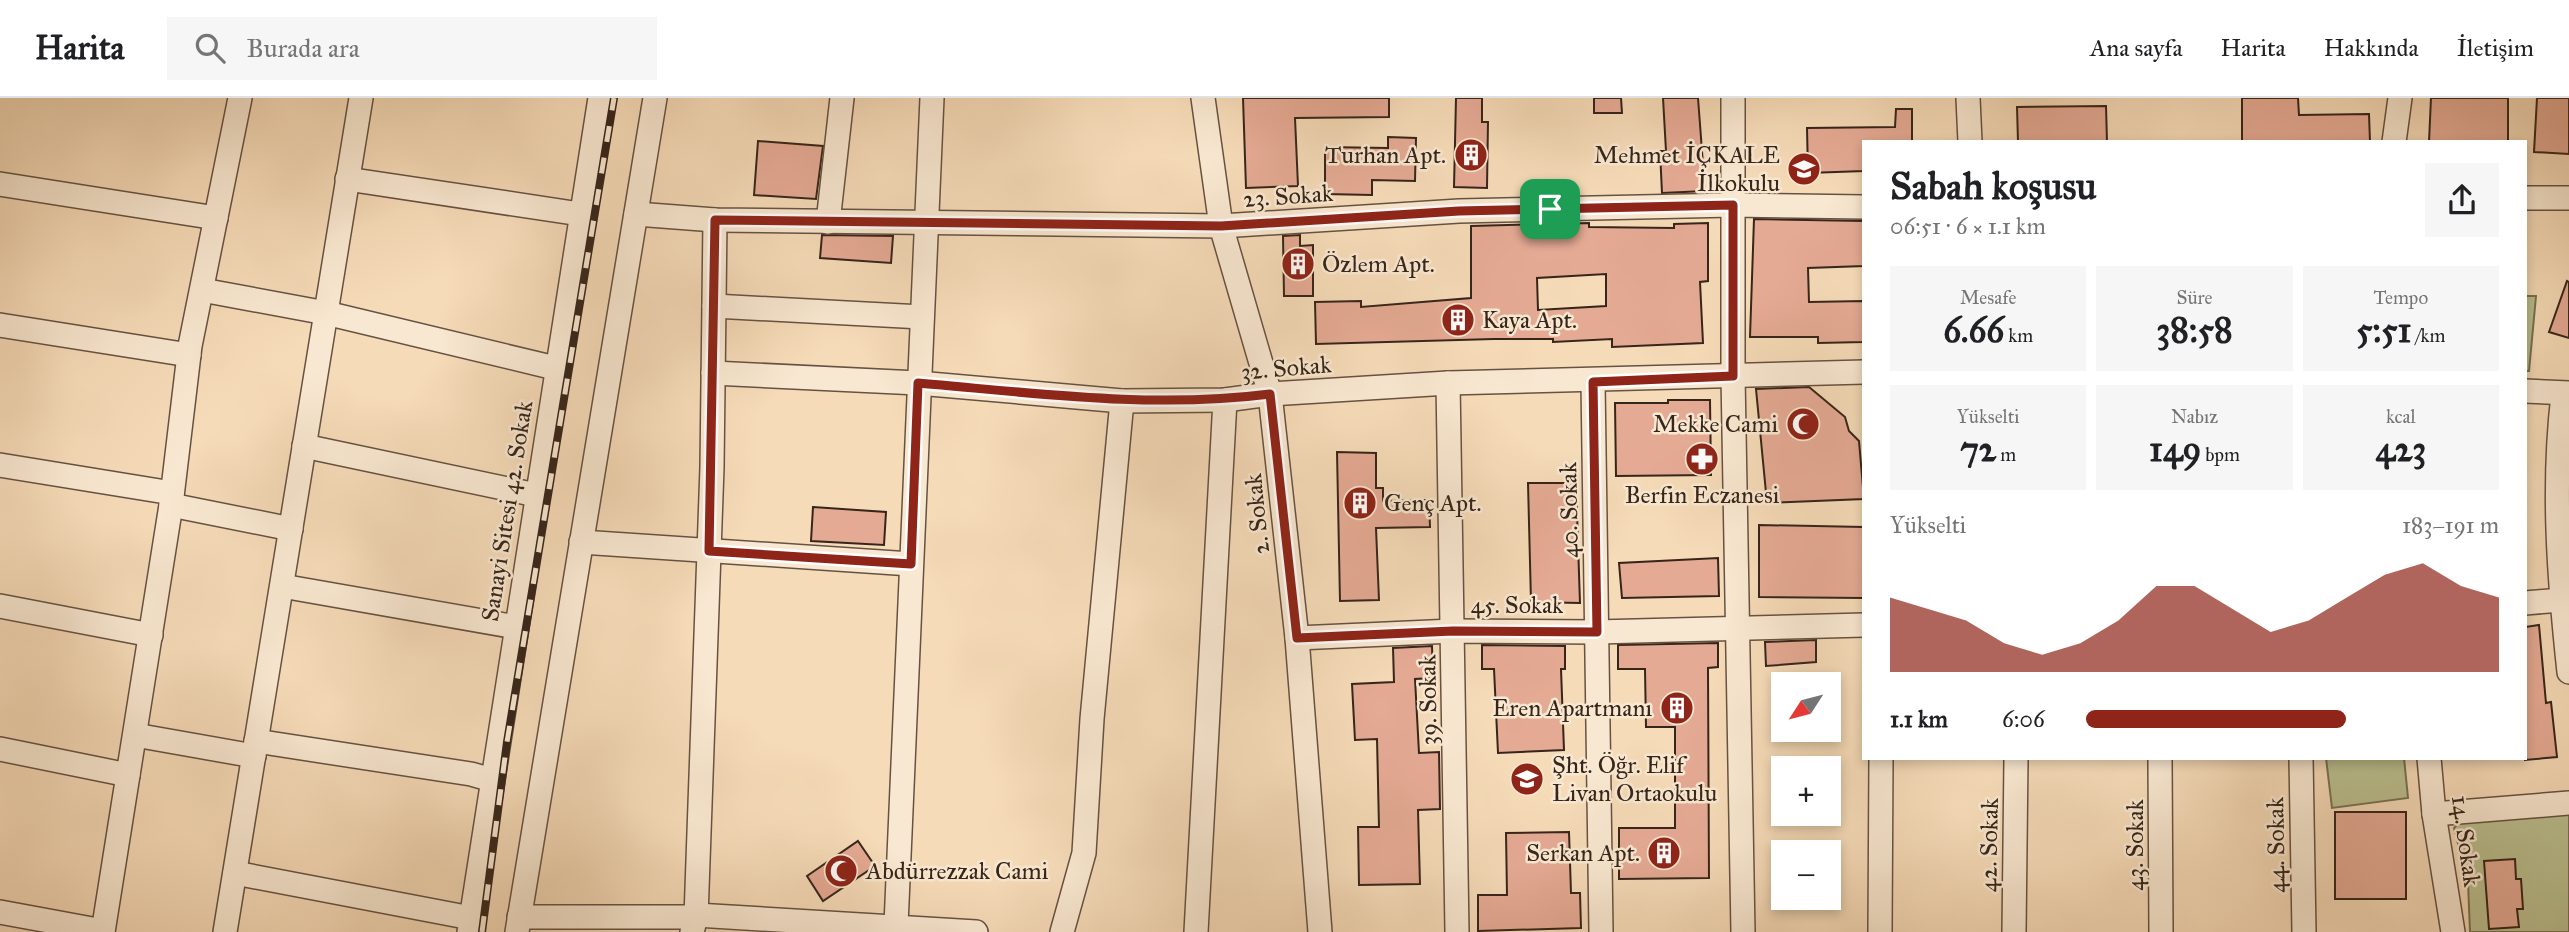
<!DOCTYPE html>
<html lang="tr">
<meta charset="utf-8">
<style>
body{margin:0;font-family:"IM FELL Great Primer",serif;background:#f6f6f6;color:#202124;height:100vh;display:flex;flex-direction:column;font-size:26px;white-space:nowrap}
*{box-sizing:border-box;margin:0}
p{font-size:23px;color:#757577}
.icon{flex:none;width:38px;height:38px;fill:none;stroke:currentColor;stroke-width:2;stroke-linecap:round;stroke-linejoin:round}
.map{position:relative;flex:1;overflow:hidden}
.sheet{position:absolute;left:1862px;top:42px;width:665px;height:620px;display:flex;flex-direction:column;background:#fff;border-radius:0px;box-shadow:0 4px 10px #0003}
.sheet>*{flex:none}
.needle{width:46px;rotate:234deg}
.fabs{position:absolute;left:1771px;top:574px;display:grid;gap:14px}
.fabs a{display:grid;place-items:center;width:70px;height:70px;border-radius:0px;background:#fff;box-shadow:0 4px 10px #0003;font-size:35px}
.pin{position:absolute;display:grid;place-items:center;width:60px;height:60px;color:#fff;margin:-30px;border-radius:14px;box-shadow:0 4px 10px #0006}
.round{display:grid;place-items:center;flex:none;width:74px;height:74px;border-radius:0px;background:#f6f6f6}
.head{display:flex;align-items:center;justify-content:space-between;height:119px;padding:0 28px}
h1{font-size:38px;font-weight:800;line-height:52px}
.metrics{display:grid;grid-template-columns:repeat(3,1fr);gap:10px;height:119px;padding:7px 28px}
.metrics div{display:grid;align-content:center;border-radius:0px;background:#f6f6f6;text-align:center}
.metrics b{font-size:35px;font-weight:800}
.metrics small{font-size:19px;font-weight:400}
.metrics p{font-size:19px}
.chart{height:196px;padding:14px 28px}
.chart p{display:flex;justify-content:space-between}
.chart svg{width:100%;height:126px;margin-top:7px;fill:#8f2418;opacity:.7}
ul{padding:0 28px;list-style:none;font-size:23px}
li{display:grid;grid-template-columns:112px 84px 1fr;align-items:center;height:52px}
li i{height:18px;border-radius:9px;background:#8f2418}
header{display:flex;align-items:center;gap:42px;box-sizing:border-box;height:98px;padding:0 35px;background:#fff;border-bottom:2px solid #e0e0e0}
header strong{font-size:33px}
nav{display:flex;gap:38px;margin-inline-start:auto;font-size:24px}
.search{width:490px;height:63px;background:#f6f6f6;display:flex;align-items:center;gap:18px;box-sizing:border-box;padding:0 24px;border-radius:0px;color:#757577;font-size:26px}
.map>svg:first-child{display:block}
.green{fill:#bbc090;stroke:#787255;stroke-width:2}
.building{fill:#e5aa94;stroke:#36251a;stroke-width:2;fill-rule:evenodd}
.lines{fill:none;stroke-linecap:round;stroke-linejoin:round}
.minor-casing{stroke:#665242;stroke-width:26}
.minor{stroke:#f9e8d1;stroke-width:23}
.rail-casing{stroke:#36251a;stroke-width:8}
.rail{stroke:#f9e8d1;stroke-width:5;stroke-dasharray:16;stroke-linecap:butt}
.route-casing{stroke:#fff;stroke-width:14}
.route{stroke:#8f2418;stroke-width:9}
.labels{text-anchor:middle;stroke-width:5;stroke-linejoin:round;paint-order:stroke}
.poi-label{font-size:24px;fill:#36251a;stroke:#f9e8d1;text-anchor:end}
.street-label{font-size:24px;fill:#36251a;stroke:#f9e8d1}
</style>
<header>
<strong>Harita</strong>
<div class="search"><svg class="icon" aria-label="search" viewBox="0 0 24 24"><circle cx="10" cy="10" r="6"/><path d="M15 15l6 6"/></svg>Burada ara</div>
<nav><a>Ana sayfa</a><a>Harita</a><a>Hakkında</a><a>İletişim</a></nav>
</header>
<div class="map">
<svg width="2569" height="834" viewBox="0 0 2569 834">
<rect width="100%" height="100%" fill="#f6dbb8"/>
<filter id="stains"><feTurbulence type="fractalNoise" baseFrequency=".00286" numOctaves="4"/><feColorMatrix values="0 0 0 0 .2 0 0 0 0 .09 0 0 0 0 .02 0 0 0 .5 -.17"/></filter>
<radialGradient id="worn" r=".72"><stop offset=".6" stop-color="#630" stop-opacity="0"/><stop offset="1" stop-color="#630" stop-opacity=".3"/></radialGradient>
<g class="green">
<path d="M2525,198H2536L2529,273H2525Z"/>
<path d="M2326,660H2404L2408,700L2332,710Z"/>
<path d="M2569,716V834H2470L2468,784L2454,730L2464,719Z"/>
</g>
<g class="building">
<path d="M1243,0H1389V19L1295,20L1298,88L1246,90Z"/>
<path d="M1456,0H1482V24H1488L1487,90L1454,89Z"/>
<path d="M1594,0H1621L1622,15H1594Z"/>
<path d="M1663,0H1698L1705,93L1662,95L1660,53H1666Z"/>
<path d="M2242,0H2298L2299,17L2369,16L2370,44H2242Z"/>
<path d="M2431,0H2508V44H2429Z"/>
<path d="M2537,0H2569V56L2534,54Z"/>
<path d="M2106,8L2107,44H2018L2017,9Z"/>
<path d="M1896,11H1912V44H1864V73L1808,75L1807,30L1895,29Z"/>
<path d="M1388,39L1416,40L1415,83L1372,82V97L1325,96V49L1388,50Z"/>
<path d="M758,43L823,48L816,101L754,97Z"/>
<path d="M1754,121L1864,123V168L1808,170L1809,204L1864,203V244L1818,245V239H1750Z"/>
<path d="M1589,125V129L1674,130V126L1708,125V183L1700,184L1703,245L1612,249V241L1553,244V241H1494L1316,246L1315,204L1361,203V209L1471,200V128ZM1606,176V208L1538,212L1537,180Z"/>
<path d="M822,137L893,138L891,165L820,160Z"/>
<path d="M1300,137V148L1313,147V198H1284L1283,138Z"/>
<path d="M2567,183L2569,184V240L2549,234Z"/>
<path d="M1809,289L1845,319L1849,333L1859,343L1864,401L1767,405L1756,291Z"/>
<path d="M1668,302H1710L1711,377L1616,378L1615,305H1668Z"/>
<path d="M1337,354L1376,355V390H1383V403L1429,402L1430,429L1376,430L1379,502L1340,503Z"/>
<path d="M1528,385H1576L1580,505L1531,504Z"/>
<path d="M813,409L886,414L884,447L811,443Z"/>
<path d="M1759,427L1864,429V500L1759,499Z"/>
<path d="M1718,460L1719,498L1622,500L1619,465Z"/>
<path d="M2539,527L2546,605L2551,604L2557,659L2525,662V529Z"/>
<path d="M1816,542V564L1766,568L1765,544Z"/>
<path d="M1718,545V569L1708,570L1709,780L1619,781V730H1675V629H1646L1645,571H1618V547Z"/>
<path d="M1482,547L1565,548V571H1561L1564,652L1498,655L1494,571H1482Z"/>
<path d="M1432,548L1433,580L1415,581L1419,655L1439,654L1440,711L1418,712L1420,786L1359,787L1358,729H1379L1377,641L1355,642L1352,586L1394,584L1393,550Z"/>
<rect x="2335" y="714" width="71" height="87"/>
<path d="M1569,734L1571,795H1580L1581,830L1478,833V797H1507L1506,735Z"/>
<path d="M858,743L875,768L823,803L807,778Z"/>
<path d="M2515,761L2516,781H2521L2523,811H2517L2519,829L2489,831L2484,763Z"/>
</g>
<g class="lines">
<defs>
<g id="minor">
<path d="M1203,0L1221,128L1270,296L1297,540L1320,834"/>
<path d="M1733,0V278L1743,834"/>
<path d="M1968,0L1970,44"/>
<path d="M2394,44L2400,0"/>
<path d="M347,81L580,116"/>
<path d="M0,86L216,120"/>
<path d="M2525,100H2569"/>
<path d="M636,116L715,122L1221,128L1459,113L1733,107L1864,109"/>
<path d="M828,124L842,0"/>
<path d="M202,192L326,215L555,270"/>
<path d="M714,208L922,219"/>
<path d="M0,227L189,257"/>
<path d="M713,275L918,285L1122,303L1225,302L1270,296L1448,285L1864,274"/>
<path d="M1593,284L1601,834"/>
<path d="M1448,285L1457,834"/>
<path d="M2525,293L2569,295"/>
<path d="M2563,297C2552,390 2559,481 2569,574"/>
<path d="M304,348L536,397"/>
<path d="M0,367L172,395"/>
<path d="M171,407L291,431"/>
<path d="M581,444L911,466"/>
<path d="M282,488L516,529"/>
<path d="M2525,505L2561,502"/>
<path d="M0,508L151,537"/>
<path d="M1297,540L1453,533L1597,534L1864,527"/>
<path d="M135,637L254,658"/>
<path d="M256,643L471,676L492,682"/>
<path d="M0,651L128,677"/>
<path d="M2160,660L2161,834"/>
<path d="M2301,660L2304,834"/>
<path d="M2429,660L2434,716L2453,834"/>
<path d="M2434,716L2569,705"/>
<path d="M235,775L471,820"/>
<path d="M0,814L103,833"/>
<path d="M696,817L976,834"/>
<path d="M519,819H696"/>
<path d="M896,827L932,0"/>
<path d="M103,834L171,407L190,248L240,0"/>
<path d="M225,834L361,0"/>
<path d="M469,834L600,0"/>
<path d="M517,834L655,0"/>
<path d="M692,834L696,819L712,369L715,122"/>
<path d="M1062,834L1084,755L1092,621L1122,303"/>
<path d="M1196,834L1225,302"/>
<path d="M1880,834L1881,660"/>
<path d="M2014,834L2016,660"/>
</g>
</defs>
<use href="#minor" class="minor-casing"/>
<use href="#minor" class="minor"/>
<defs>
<path id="rail" d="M482,834L507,644L614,0"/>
</defs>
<use href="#rail" class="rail-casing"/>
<use href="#rail" class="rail"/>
</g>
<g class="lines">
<defs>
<path id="route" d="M1733,107V278L1593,284L1597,534L1453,533L1297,540L1270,296C1153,311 1035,295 918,285L911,466L709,453L715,122L1221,128L1459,113Z"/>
</defs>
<use href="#route" class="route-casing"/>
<use href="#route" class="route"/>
</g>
<defs>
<symbol id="building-disc" viewBox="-11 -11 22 22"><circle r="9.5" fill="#8f2418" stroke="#f9e8d1"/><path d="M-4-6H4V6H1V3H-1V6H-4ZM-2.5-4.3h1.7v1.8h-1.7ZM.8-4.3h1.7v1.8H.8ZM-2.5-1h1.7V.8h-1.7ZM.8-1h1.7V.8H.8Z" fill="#fff"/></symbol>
<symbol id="school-disc" viewBox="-11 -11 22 22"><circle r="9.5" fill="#8f2418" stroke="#f9e8d1"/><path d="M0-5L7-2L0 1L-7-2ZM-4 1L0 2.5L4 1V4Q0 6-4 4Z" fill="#fff"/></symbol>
<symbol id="mosque-disc" viewBox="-11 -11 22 22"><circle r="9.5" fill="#8f2418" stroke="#f9e8d1"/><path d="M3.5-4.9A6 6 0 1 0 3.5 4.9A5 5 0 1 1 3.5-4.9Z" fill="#fff"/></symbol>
<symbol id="pharmacy-disc" viewBox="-11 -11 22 22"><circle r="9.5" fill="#8f2418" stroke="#f9e8d1"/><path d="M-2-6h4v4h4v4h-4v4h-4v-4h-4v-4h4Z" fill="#fff"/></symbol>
</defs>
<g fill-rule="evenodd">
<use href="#building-disc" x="1452" y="38" width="38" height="38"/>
<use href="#school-disc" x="1785" y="52" width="38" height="38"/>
<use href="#building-disc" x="1279" y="147" width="38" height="38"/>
<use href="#building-disc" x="1439" y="203" width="38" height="38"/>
<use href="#mosque-disc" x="1784" y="307" width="38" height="38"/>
<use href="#pharmacy-disc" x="1683" y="342" width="38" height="38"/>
<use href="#building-disc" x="1341" y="386" width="38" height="38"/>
<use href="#building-disc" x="1658" y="591" width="38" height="38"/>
<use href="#school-disc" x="1508" y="662" width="38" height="38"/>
<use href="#building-disc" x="1645" y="736" width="38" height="38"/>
<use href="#mosque-disc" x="822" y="754" width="38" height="38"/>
</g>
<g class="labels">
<g class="poi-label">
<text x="1446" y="65">Turhan Apt.</text>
<text x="1780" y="65">Mehmet İÇKALE<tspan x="1780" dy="28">İlkokulu</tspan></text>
<text x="1322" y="174" text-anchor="start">Özlem Apt.</text>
<text x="1482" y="230" text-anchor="start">Kaya Apt.</text>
<text x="1778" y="334">Mekke Cami</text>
<text x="1702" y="405" text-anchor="middle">Berfin Eczanesi</text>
<text x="1384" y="413" text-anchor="start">Genç Apt.</text>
<text x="1652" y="618">Eren Apartmanı</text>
<text x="1552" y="675" text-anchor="start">Şht. Öğr. Elif<tspan x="1552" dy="28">Livan Ortaokulu</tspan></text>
<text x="1640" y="763">Serkan Apt.</text>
<text x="866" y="781" text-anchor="start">Abdürrezzak Cami</text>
</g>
<g class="street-label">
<text transform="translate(1288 98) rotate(-4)" y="8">23. Sokak</text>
<text transform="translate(1286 270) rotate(-5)" y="8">32. Sokak</text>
<text transform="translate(1569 412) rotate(-91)" y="8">40. Sokak</text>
<text transform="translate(507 413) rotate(-81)" y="8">Sanayi Sitesi 42. Sokak</text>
<text transform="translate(1257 416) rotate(-96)" y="8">2. Sokak</text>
<text x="1517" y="515">45. Sokak</text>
<text transform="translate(1428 602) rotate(-91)" y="8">39. Sokak</text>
<text transform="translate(2466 743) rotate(82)" y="8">14. Sokak</text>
<text transform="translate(1989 747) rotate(-89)" y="8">42. Sokak</text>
<text transform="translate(2135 747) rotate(-90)" y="8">43. Sokak</text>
<text transform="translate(2276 747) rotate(-91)" y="8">44. Sokak</text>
</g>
</g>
<rect width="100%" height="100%" filter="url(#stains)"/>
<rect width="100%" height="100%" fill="url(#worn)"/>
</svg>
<div class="fabs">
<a><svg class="needle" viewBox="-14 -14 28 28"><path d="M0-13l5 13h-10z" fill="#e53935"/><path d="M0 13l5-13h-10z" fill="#757577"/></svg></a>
<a>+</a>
<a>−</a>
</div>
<div class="pin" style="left:1550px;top:111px;background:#1e9e55"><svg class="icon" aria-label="arrive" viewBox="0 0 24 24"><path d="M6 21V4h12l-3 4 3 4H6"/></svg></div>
<section class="sheet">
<div class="head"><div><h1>Sabah koşusu</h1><p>06:51 · 6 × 1.1 km</p></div><a class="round"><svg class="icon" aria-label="share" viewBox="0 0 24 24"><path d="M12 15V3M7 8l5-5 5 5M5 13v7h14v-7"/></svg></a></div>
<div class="metrics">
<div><p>Mesafe</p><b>6.66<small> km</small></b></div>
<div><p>Süre</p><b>38:58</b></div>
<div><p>Tempo</p><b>5:51<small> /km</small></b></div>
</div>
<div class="metrics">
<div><p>Yükselti</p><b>72<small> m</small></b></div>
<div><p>Nabız</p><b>149<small> bpm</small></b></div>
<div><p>kcal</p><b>423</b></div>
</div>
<div class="chart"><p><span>Yükselti</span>183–191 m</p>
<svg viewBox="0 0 160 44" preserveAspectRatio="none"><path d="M0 44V18L10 22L20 26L30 34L40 38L50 34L60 26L70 14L80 14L90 22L100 30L110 26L120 18L130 10L140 6L150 14L160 18V44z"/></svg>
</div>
<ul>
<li><b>1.1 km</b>6:06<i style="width:63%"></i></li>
</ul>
</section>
</div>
